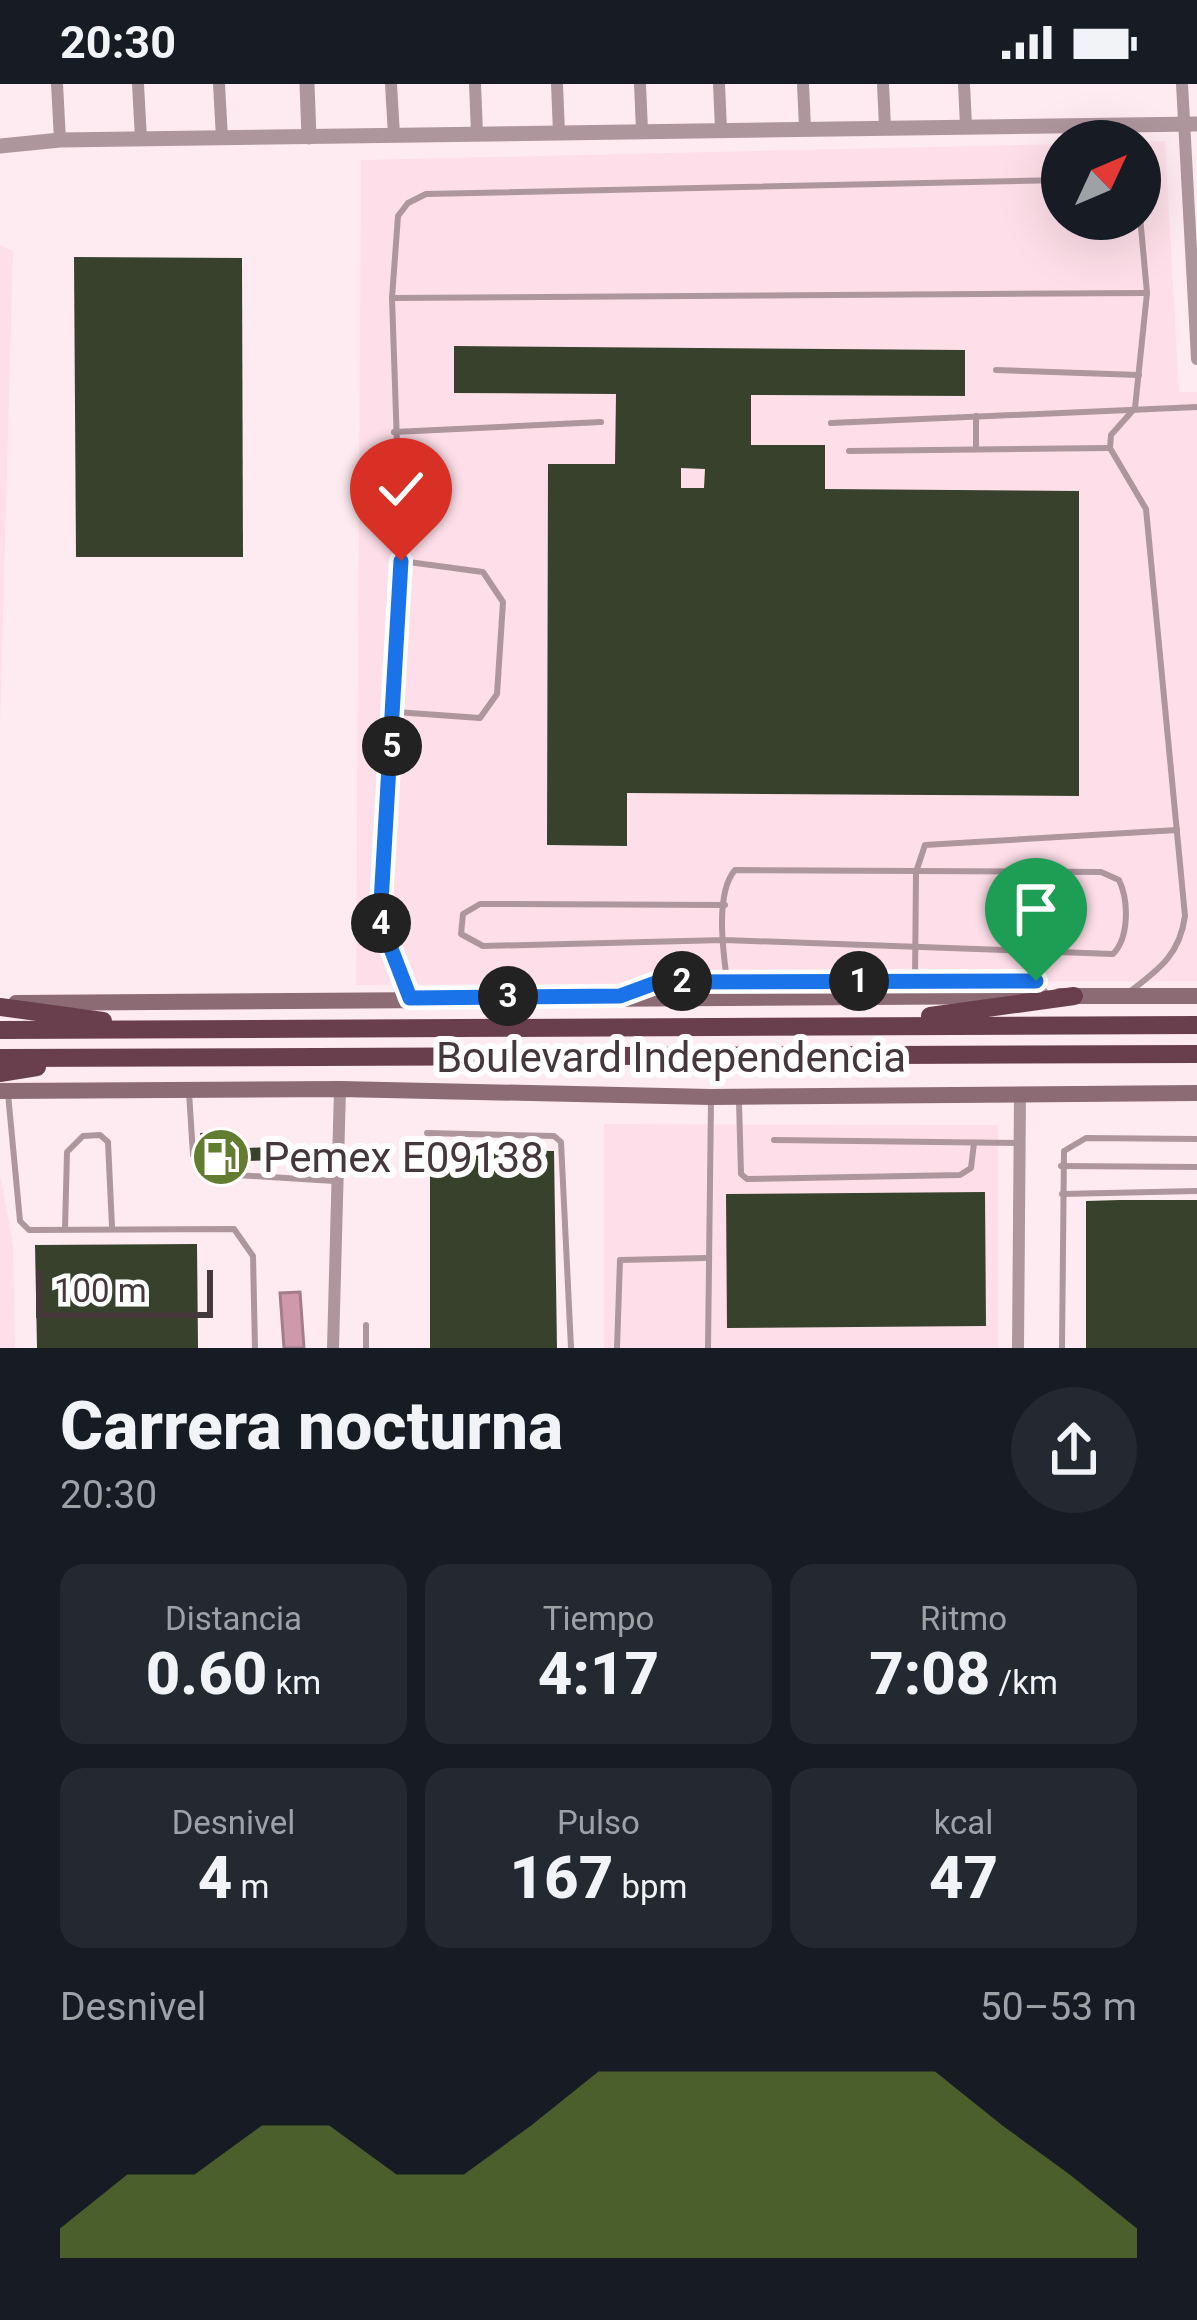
<!DOCTYPE html>
<html lang="es">
<meta charset="utf-8">
<style>
body{margin:0;font-family:Roboto,sans-serif;background:#242831;color:#f1f3f6;height:100vh;display:flex;flex-direction:column;font-size:45px;white-space:nowrap}
*{box-sizing:border-box;margin:0}
p{font-size:39px;color:#9ea1a6}
.icon{flex:none;width:66px;height:66px;fill:none;stroke:currentColor;stroke-width:2;stroke-linecap:round;stroke-linejoin:round}
.map{position:relative;height:1264px;overflow:hidden}
.details{display:flex;flex-direction:column;background:#171b24;flex:1}
.details>*{flex:none}
.needle{width:78px;rotate:46deg}
.buttons{position:absolute;left:1041px;top:36px;display:grid;gap:24px}
.buttons a{display:grid;place-items:center;width:120px;height:120px;border-radius:50%;background:#171b24;box-shadow:0 12px 48px #0002;font-size:60px}
.scale{position:absolute;left:36px;bottom:30px;width:177px;box-sizing:border-box;padding-left:12px;border:6px solid #44383c;border-top:0;font-size:33px;line-height:42px;white-space:nowrap;color:#44383c;-webkit-text-stroke:9px #fefefe;paint-order:stroke}
.pin{position:absolute;display:grid;place-items:center;width:102px;height:102px;color:#fff;margin:-123px -51px;border-radius:50% 50% 50% 0;rotate:-45deg;box-shadow:0 0 12px #0007}
.pin .icon{rotate:45deg}
.km{position:absolute;width:60px;height:60px;margin:-30px;border-radius:50%;background:#222;color:#fff;font-size:33px;line-height:60px;text-align:center}
.round{display:grid;place-items:center;flex:none;width:126px;height:126px;border-radius:63px;background:#242831}
.summary{display:flex;align-items:center;justify-content:space-between;height:204px;padding:0 60px}
h1{font-size:66px;font-weight:800;line-height:90px}
.stats{display:grid;grid-template-columns:repeat(3,1fr);gap:18px;height:204px;padding:12px 60px}
.stats div{display:grid;align-content:center;border-radius:24px;background:#242831;text-align:center}
.stats b{font-size:60px;font-weight:800}
.stats small{font-size:33px;font-weight:400}
.stats p{font-size:33px}
.chart{height:336px;padding:24px 60px}
.chart p{display:flex;justify-content:space-between}
.chart svg{width:100%;height:216px;margin-top:12px;fill:#627c30;opacity:.7}
.status{display:flex;justify-content:space-between;align-items:center;height:84px;padding:0 60px;background:#171b24;direction:ltr}
.status svg{height:33px;fill:currentColor}
.map>svg:first-child{display:block}
.built{fill:#fedfe9}
.water{fill:#ce9aab;stroke:#a57d8a;stroke-width:3}
.building{fill:#38412c;fill-rule:evenodd}
.lines{fill:none;stroke-linecap:round;stroke-linejoin:round}
.service{stroke:#ae969d;stroke-width:6}
.minor{stroke:#ae969d;stroke-width:12}
.tertiary{stroke:#ae969d;stroke-width:15}
.secondary{stroke:#8c6b75;stroke-width:16}
.trunk{stroke:#693f4e;stroke-width:18}
.route-casing{stroke:#fff;stroke-width:24}
.route{stroke:#1a73e8;stroke-width:15}
.labels{text-anchor:middle;stroke-width:12;stroke-linejoin:round;paint-order:stroke}
.street-label{font-size:42px;fill:#44383c;stroke:#fefefe}
.poi-label{font-size:42px;fill:#44383c;stroke:#fefefe;text-anchor:start}
</style>
<div class="status"><b>20:30</b><svg viewBox="0 0 49 12"><path d="M0 12V9h3v3zM5 12V6h3v6zM10 12V3h3v9zM15 12V0h3v12zM26 1h20v11H26zM47 4h2v5h-2z"/></svg></div>
<div class="map">
<svg width="1197" height="1264" viewBox="0 0 1197 1264">
<rect width="100%" height="100%" fill="#feebf1"/>
<g class="built">
<path d="M1165,57L1179,308H1197V897L356,901L361,76L1062,60V135H1140V58Z"/>
<path d="M0,161L13,167L0,644Z"/>
<path d="M604,1040L998,1041V1264H604Z"/>
<path d="M0,1090L13,1161L15,1264H0Z"/>
</g>
<path class="water" d="M300,1208L304,1264H284L280,1209Z"/>
<g class="building">
<path d="M74,173L242,174L243,473H76Z"/>
<path d="M454,262L965,266V312L751,311V361H825V405L1079,407V712L627,709V762L547,761L548,380H615L616,310L454,309ZM681,384L705,385L704,404H681Z"/>
<path d="M231,1047L232,1065L283,1062V1076L206,1078L200,1049Z"/>
<path d="M430,1066L554,1067L557,1264H430Z"/>
<path d="M985,1108L986,1242L727,1244L726,1110Z"/>
<path d="M1120,1116H1197V1264H1086V1117Z"/>
<path d="M197,1160L198,1264H37L35,1161Z"/>
</g>
<g class="lines">
<g class="service">
<path d="M392,214L1147,209"/>
<path d="M996,286L1139,291"/>
<path d="M976,332V365"/>
<path d="M831,339L1197,323"/>
<path d="M394,348L601,338"/>
<path d="M849,367L1109,364"/>
<path d="M396,628L480,634L497,610L503,518L483,488L401,477"/>
<path d="M725,821L480,820L463,830L461,850L483,862L724,856L1113,870C1129,854 1129,817 1119,796L1101,788L735,786C715,809 723,867 727,897"/>
<path d="M915,897L916,788L925,761L1177,746"/>
<path d="M1132,906C1161,884 1180,869 1185,832L1146,425L1110,364L1111,351L1135,324L1147,209L1140,132"/>
<path d="M409,910L380,836L381,745L395,628L401,477L392,214L398,132L408,119L426,110L1062,96"/>
<path d="M624,910L658,897L1015,893L1036,897L1048,911"/>
<path d="M189,1008L193,1071L204,1089L334,1097"/>
<path d="M8,1010L20,1137L29,1146L234,1145L253,1172L255,1264"/>
<path d="M739,1018L741,1090L747,1095L960,1091L971,1084L974,1059"/>
<path d="M427,1049L554,1052L561,1058L571,1264"/>
<path d="M774,1056L1017,1059"/>
<path d="M1061,1082L1197,1083"/>
<path d="M1062,1110L1197,1107"/>
<path d="M65,1145L67,1068L83,1052L100,1051L108,1058L112,1143"/>
<path d="M366,1241V1264"/>
<path d="M617,1264L620,1176L706,1174"/>
<path d="M708,1264L711,1016"/>
<path d="M1062,1264L1064,1067L1086,1054L1197,1055"/>
</g>
<g class="minor">
<path d="M57,0L60,56"/>
<path d="M138,0L141,55"/>
<path d="M219,0L222,54"/>
<path d="M391,0L394,51"/>
<path d="M475,0L477,49"/>
<path d="M557,0L559,49"/>
<path d="M640,0L642,46"/>
<path d="M719,0L721,46"/>
<path d="M803,0L805,44"/>
<path d="M883,0L885,43"/>
<path d="M964,0L966,42"/>
<path d="M1182,0L1197,275"/>
<path d="M333,1264L340,1005"/>
<path d="M1018,1264L1020,1011"/>
</g>
<g class="tertiary">
<path d="M307,0L309,53"/>
<path d="M0,62L60,56L1197,40"/>
</g>
<g class="secondary">
<path d="M1060,912H1197"/>
<path d="M16,919L1028,912"/>
<path d="M0,1007L340,1005L711,1013L1197,1009"/>
</g>
<g class="trunk">
<path d="M0,923L103,937"/>
<path d="M930,932L1074,912"/>
<path d="M0,946L1197,941"/>
<path d="M0,974L1197,970"/>
<path d="M0,989L37,983"/>
</g>
</g>
<g class="lines">
<defs>
<path id="route" d="M401,477L380,836L410,914L620,912L658,898L1036,897"/>
</defs>
<use href="#route" class="route-casing"/>
<use href="#route" class="route"/>
</g>
<defs>
<symbol id="fuel-disc" viewBox="-11 -11 22 22"><circle r="9.5" fill="#627c30" stroke="#fefefe"/><path d="M-5.5-6h7V0h2V4h1.3V-2.5L3-4.5l.8-.8L6-3V5H2.5V1h-1V6h-7ZM-4.2-4.7v3.2H.2V-4.7Z" fill="#fff"/></symbol>
</defs>
<g fill-rule="evenodd">
<use href="#fuel-disc" x="188" y="1040" width="66" height="66"/>
</g>
<g class="labels">
<g class="street-label">
<text x="671" y="988">Boulevard Independencia</text>
</g>
<g class="poi-label">
<text x="263" y="1088">Pemex E09138</text>
</g>
</g>
</svg>
<div class="buttons">
<a><svg class="needle" viewBox="-14 -14 28 28"><path d="M0-13l5 13h-10z" fill="#e53935"/><path d="M0 13l5-13h-10z" fill="#9ea1a6"/></svg></a>
</div>
<div class="scale">100 m</div>
<div class="pin" style="left:1036px;top:897px;background:#1e9e55"><svg class="icon" aria-label="arrive" viewBox="0 0 24 24"><path d="M6 21V4h12l-3 4 3 4H6"/></svg></div>
<div class="pin" style="left:401px;top:477px;background:#d93025"><svg class="icon" aria-label="check" viewBox="0 0 24 24"><path d="M5 12l5 5 9-10"/></svg></div>
<b class="km" style="left:859px;top:897px">1</b>
<b class="km" style="left:682px;top:897px">2</b>
<b class="km" style="left:508px;top:912px">3</b>
<b class="km" style="left:381px;top:839px">4</b>
<b class="km" style="left:392px;top:662px">5</b>
</div>
<section class="details">
<div class="summary"><div><h1>Carrera nocturna</h1><p>20:30</p></div><a class="round"><svg class="icon" aria-label="share" viewBox="0 0 24 24"><path d="M12 15V3M7 8l5-5 5 5M5 13v7h14v-7"/></svg></a></div>
<div class="stats">
<div><p>Distancia</p><b>0.60<small> km</small></b></div>
<div><p>Tiempo</p><b>4:17</b></div>
<div><p>Ritmo</p><b>7:08<small> /km</small></b></div>
</div>
<div class="stats">
<div><p>Desnivel</p><b>4<small> m</small></b></div>
<div><p>Pulso</p><b>167<small> bpm</small></b></div>
<div><p>kcal</p><b>47</b></div>
</div>
<div class="chart"><p><span>Desnivel</span>50–53 m</p>
<svg viewBox="0 0 160 44" preserveAspectRatio="none"><path d="M0 44V38L10 27L20 27L30 17L40 17L50 27L60 27L70 17L80 6L90 6L100 6L110 6L120 6L130 6L140 17L150 27L160 38V44z"/></svg>
</div>
</section>
